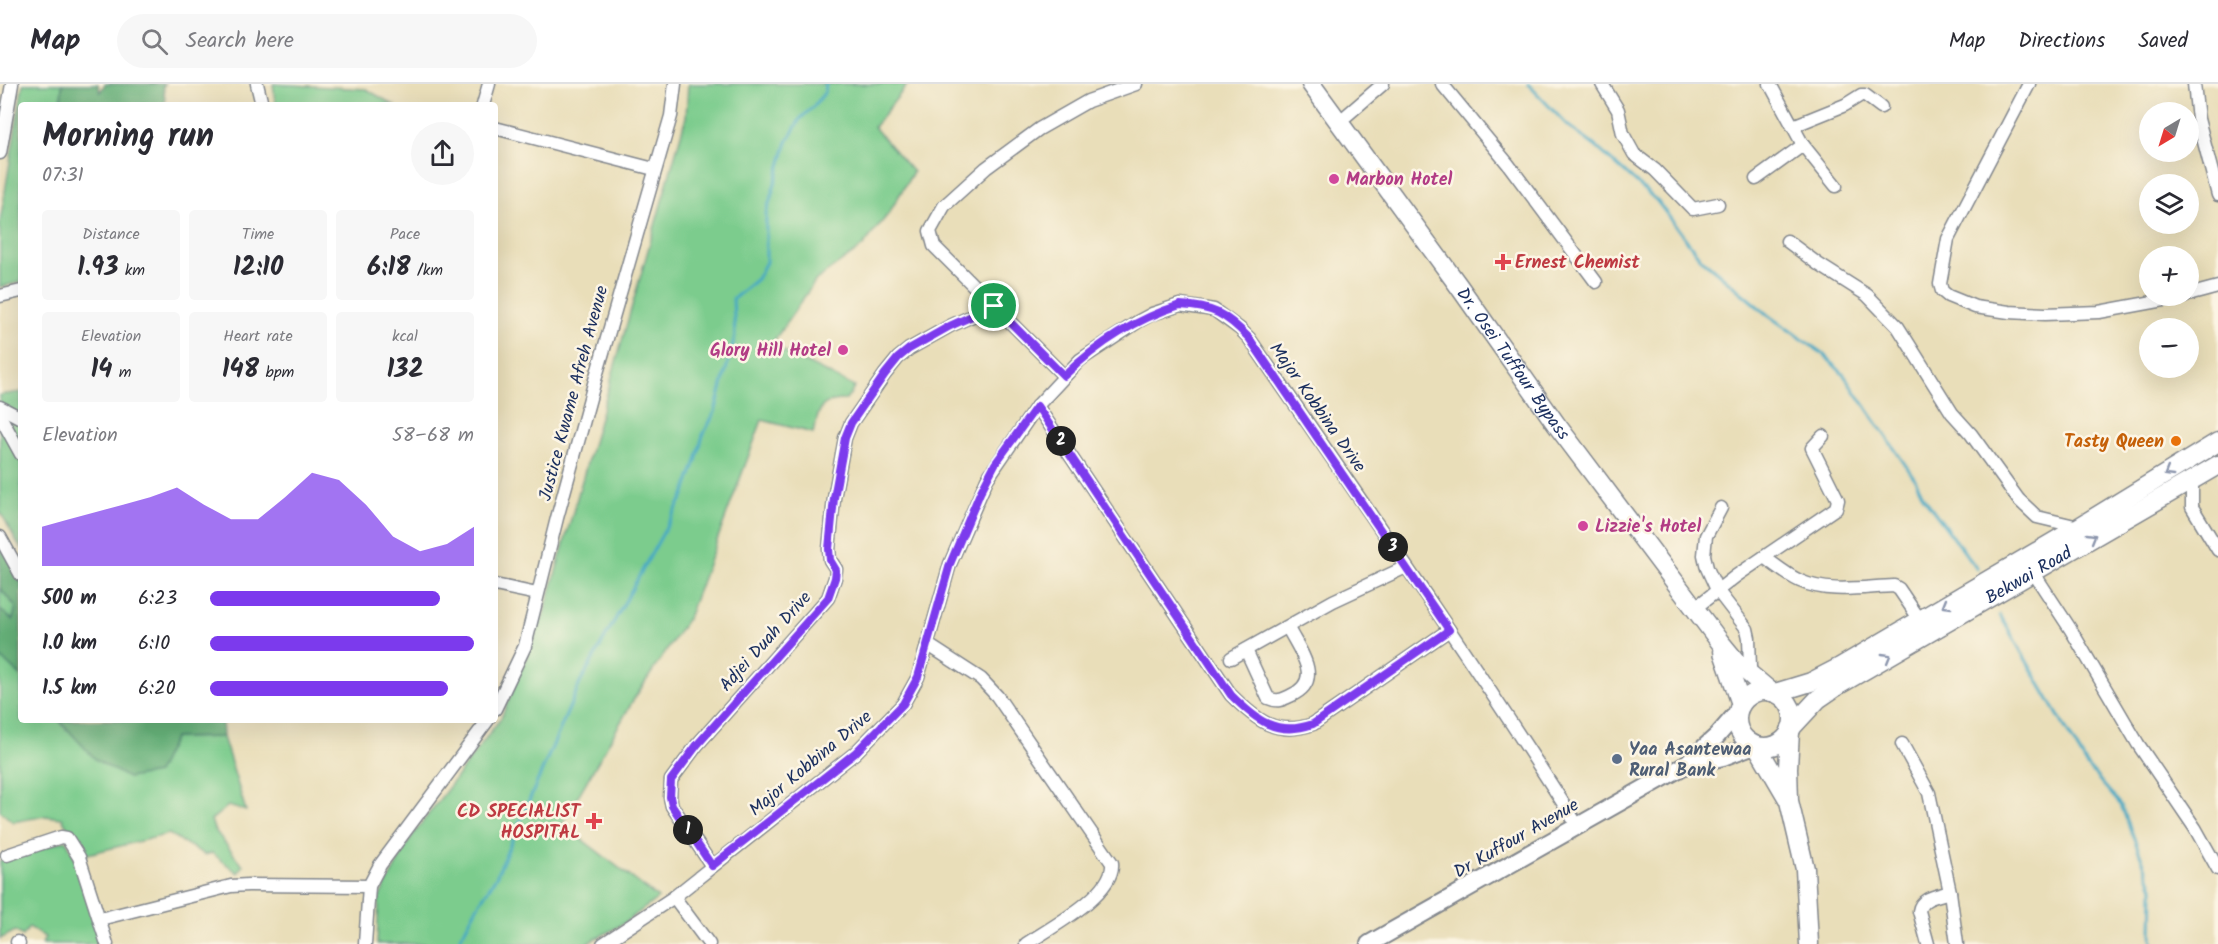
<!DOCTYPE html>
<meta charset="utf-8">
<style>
body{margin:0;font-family:Kalam,sans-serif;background:#f7f7f7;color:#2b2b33;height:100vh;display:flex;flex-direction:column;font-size:22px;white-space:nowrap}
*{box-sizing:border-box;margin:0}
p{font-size:20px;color:#7c7c81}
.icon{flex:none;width:33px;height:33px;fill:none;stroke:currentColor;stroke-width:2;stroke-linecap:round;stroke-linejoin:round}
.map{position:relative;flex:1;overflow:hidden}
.side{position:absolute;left:18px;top:18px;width:480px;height:621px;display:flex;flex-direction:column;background:#fff;border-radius:6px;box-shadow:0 6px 24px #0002}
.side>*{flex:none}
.needle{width:39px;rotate:218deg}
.tools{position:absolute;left:2139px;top:18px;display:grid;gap:12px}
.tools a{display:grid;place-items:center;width:60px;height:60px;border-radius:50%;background:#fff;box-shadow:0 6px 24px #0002;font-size:30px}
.pin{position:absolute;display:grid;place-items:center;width:51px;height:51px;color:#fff;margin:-26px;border:3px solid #fff;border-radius:50%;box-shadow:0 2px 6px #0007}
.km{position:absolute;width:30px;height:30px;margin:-15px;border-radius:50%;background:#222;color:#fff;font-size:16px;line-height:30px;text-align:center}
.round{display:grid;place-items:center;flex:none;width:63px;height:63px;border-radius:32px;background:#f7f7f7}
.overview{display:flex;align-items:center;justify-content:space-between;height:102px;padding:0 24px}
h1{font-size:33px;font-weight:700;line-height:45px}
.metrics{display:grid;grid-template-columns:repeat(3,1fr);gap:9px;height:102px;padding:6px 24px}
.metrics div{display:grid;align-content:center;border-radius:6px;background:#f7f7f7;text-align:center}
.metrics b{font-size:26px;font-weight:700}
.metrics small{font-size:16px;font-weight:400}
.metrics p{font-size:16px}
.chart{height:168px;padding:12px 24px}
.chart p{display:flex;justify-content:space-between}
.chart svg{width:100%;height:108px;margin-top:6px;fill:#7c3aed;opacity:.7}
ul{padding:0 24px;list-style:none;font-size:20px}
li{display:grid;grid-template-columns:96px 72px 1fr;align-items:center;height:45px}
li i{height:15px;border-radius:8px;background:#7c3aed}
header{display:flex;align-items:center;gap:36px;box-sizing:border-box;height:84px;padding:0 30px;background:#fff;border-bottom:2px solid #e1e1e2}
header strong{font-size:28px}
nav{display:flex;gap:33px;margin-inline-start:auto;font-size:21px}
.search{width:420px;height:54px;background:#f7f7f7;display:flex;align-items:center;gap:15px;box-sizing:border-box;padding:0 21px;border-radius:33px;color:#7c7c81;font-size:22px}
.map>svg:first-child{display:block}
.green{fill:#7ccc8d;stroke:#4c7e76;stroke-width:1.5}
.forest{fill:#65b078;stroke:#40706b;stroke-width:1.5}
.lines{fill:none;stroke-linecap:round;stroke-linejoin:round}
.stream{stroke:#44a8c4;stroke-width:3}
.minor-casing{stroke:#82868c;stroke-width:15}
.major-casing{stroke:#82868c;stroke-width:20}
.highway-casing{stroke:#82868c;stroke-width:21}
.minor{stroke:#fff;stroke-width:12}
.major{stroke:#fff;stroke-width:16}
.highway{stroke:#fff;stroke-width:18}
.oneway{stroke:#8d97ae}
.route-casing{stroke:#fff;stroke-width:12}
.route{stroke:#7c3aed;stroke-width:8}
.hotel-dot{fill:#d1479c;stroke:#fcf5e5;stroke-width:2}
.health-dot{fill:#e0444e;stroke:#fcf5e5;stroke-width:2}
.food-dot{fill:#e8710a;stroke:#fcf5e5;stroke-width:2}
.service-dot{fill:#5c6f8a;stroke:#fcf5e5;stroke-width:2}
.labels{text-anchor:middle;stroke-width:5;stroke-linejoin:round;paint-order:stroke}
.hotel-label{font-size:18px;font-weight:bold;fill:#b23c85;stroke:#fcf5e5;text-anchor:start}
.health-label{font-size:18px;font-weight:bold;fill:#be3a42;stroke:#fcf5e5;text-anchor:start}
.street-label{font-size:18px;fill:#1b2f5e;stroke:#fcf5e5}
.food-label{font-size:18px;font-weight:bold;fill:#c56008;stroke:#fcf5e5;text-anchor:end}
.service-label{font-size:18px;font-weight:bold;fill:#4e5e75;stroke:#fcf5e5;text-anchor:start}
</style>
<header>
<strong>Map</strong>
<div class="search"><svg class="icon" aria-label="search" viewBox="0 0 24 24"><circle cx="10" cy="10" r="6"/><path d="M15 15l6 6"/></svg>Search here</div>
<nav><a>Map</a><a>Directions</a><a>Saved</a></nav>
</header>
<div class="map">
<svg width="2218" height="860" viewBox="0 0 2218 860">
<rect width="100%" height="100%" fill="#fcf5e5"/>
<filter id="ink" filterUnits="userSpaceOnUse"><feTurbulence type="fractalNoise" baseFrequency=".0167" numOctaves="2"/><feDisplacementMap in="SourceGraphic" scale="12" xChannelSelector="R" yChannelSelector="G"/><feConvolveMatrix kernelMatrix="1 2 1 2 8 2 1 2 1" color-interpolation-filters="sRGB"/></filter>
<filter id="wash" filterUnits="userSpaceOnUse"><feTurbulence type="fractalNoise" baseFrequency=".008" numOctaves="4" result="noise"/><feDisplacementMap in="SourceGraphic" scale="24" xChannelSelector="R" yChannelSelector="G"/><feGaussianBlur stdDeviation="1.35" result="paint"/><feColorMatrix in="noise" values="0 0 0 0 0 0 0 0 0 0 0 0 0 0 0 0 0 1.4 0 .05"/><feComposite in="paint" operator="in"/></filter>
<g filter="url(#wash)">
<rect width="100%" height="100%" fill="#e9deb9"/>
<g class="green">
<path d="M23,0H62L61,21H21V198L0,203V138Z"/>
<path d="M273,0L366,5L394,21H276Z"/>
<path d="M688,0H908L874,43L913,88L889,129L862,163L816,196L771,261L855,303L846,316C818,316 820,325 813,349L762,336L688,534L634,615L562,740L658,814L623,840L586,860H377L379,814L412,752L501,634L543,533L686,33Z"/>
<path d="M21,308V465L0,427V311Z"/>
<path d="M0,504L16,523L13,536L0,526Z"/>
<path d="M0,573L21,592V636H59L66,645L157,688L174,654L223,653L246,727L228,722L211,736L214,745L243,782L238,789L212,769L205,771L169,750L84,771L62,734L45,732L13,738L0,727Z"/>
<path d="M66,756L77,778L104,860H42L45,853L29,843L23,852L15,847L0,855V777Z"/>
</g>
<g class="forest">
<path d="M62,0H98L100,8L105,0H165L163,2L166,21H61Z"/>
<path d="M0,459L21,496V592L0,573V526L13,536L16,523L0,504Z"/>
<path d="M59,636H222L223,653L174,654L157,689L128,694L96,676Z"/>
</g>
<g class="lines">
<g class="stream">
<path d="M1528,0L1567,41L1595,62L1657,117L1700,174L1769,232L1822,269L1844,291L1915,395L1924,414L1977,485"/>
<path d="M2000,531L2088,683L2121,721L2153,803L2152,854L2154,860"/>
<path d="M457,860L477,823L496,793L580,599L684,411L696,377L703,351L715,328L735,252L733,215L757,195L766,178V130L787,58L800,35L813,23L825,8L826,0"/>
</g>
</g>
</g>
<g filter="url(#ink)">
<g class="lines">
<defs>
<g id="minor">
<path d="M257,0L262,21"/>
<path d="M1442,0L1508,80L1596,198"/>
<path d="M1602,0L1618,26L1623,50L1634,70L1655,86L1693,125L1718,120"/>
<path d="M1770,0L1803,61L1836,102"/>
<path d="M2029,0L1948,155L1940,200L1942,207L1948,212L1975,223L2009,228L2045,230L2099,228L2186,212"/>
<path d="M2194,0L2198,35L2218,111"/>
<path d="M483,21L489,0"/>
<path d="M1339,38L1383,0"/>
<path d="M1793,42L1845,21L1861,11H1865L1881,23"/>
<path d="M495,44L654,85"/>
<path d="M0,69L12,0"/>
<path d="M1756,95L1803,61"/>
<path d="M1787,157L1818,180L1867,211L1898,243L1952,329L1971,350L2018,415L2037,433L2079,443"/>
<path d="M2188,211L2218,203"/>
<path d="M0,212L21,207"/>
<path d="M1064,292L934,162L930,147L944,122L986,84L1039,45L1088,17L1136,0"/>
<path d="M1037,322L1231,611C1256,636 1276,653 1313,640L1449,546"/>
<path d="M0,323L21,334"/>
<path d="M0,332L21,370"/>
<path d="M2192,395V423L2218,466"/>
<path d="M1721,424L1706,452L1704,471L1707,484L1717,506L1747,545L1749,554L1750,584"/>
<path d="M0,453L21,491"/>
<path d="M1764,473C1775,481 1787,491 1800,497C1829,510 1864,503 1894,502L1899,505L1920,536"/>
<path d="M2033,488L2071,546L2138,660L2195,744L2218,785"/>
<path d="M495,501L537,510"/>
<path d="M1695,524L1736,492L1836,424L1838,416L1812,364L1823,352"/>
<path d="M927,560L981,595L997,612L1112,779C1115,810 1050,844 1026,860"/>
<path d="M1246,566L1268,614C1277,618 1282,616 1290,612C1325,597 1300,568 1288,544"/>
<path d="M1231,574L1333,517L1406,483"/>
<path d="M495,625L525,562L557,434L595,296L671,32L675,0"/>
<path d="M1902,660L1929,709L1950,808L1957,860"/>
<path d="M7,771L61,753L67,754L79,773L107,860"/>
<path d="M712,782L672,722L670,713L671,696L697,661L828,514L835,494L836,485L830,476L829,465L834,414L845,354L851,339L885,290L898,274L909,265L950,242L994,222"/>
<path d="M674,813L709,860"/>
<path d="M100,835L231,802L248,801L369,802"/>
<path d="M17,858L19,860"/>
<path d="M365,860L369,802L380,781L488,636"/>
<path d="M603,860L674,813L855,669L903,620L918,593L950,480L987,395L1037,322L1080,276L1139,237L1152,230L1180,221L1214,226L1240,245L1249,254C1360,415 1472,575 1577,741"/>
<path d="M1928,860L1919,827C1921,813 1938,812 1950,808"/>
</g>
<g id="major">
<path d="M1685,682L1723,673L1754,661"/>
<path d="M1369,860L1684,682L1717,652L1737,629"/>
</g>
<g id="highway">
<path id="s1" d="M1311,0L1458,201L1556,340L1720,558L1739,581L1771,608"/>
<path d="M1723,568L1741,620"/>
<circle cx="1765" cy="635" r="28"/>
<path d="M1775,609L1811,598L1840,583L2079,443L2218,358"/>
<path id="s2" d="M1791,644L1818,615L1837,602L2218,381"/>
<path d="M1790,647L1788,684L1789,717L1805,785L1809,860"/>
<path d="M1757,662L1788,715"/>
</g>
</defs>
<use href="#minor" class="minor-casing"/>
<use href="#major" class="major-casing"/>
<use href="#highway" class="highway-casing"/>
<use href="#minor" class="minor"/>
<use href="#major" class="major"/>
<use href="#highway" class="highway"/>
</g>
<defs><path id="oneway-chevron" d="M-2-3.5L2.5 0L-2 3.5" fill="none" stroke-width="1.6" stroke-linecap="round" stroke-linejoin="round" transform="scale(1.5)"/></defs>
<g class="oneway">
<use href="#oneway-chevron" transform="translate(2168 389) rotate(149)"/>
<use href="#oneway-chevron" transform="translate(2092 453) rotate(-30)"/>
<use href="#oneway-chevron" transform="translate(1946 521) rotate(150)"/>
<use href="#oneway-chevron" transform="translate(1887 573) rotate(-30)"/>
</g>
</g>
<g class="lines" filter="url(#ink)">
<defs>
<path id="route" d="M1180,221C1213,223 1225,229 1249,254L1449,546L1313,640C1276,653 1256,636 1231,611L1037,322L995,380L980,409L950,480L918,593L903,620L855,669L712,782L672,722L670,713L671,696L697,661L828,514L835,494L836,486L830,476L829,465L834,414L845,354L851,339L885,290L898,274L909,265L950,242L994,222L1064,292C1097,260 1136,235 1180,221Z"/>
</defs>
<use href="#route" class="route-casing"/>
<use href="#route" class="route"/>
</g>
<g class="hotel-dot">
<circle cx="1334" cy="95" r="6"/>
<circle cx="843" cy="266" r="6"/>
<circle cx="1583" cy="442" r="6"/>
</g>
<g class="health-dot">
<path d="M1500 169h6v6h6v6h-6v6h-6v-6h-6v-6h6z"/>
<path d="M591 728h6v6h6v6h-6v6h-6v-6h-6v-6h6z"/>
</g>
<circle class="food-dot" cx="2176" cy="357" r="6"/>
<circle class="service-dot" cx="1617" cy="675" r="6"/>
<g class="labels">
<g class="hotel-label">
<text x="1346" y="101">Marbon Hotel</text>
<text x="831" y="272" text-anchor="end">Glory Hill Hotel</text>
<text x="1595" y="448">Lizzie's Hotel</text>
</g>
<g class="health-label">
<text x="1515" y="184">Ernest Chemist</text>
<text x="580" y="733" text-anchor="end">CD SPECIALIST<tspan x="580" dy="21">HOSPITAL</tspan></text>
</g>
<g class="street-label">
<text dy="6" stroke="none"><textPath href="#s1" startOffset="345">Dr. Osei Tuffour Bypass</textPath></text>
<text transform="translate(573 309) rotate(-75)" y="6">Justice Kwame Afreh Avenue</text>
<text transform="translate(1318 323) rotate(55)" y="6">Major Kobbina Drive</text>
<text dy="6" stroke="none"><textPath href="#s2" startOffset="284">Bekwai Road</textPath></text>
<text transform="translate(765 557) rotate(-48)" y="6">Adjei Duah Drive</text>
<text transform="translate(810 679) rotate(-40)" y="6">Major Kobbina Drive</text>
<text transform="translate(1516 754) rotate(-30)" y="6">Dr Kuffour Avenue</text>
</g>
<g class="food-label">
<text x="2164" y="363">Tasty Queen</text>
</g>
<g class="service-label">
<text x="1629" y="671">Yaa Asantewaa<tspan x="1629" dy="21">Rural Bank</tspan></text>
</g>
</g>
</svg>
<div class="tools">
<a><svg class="needle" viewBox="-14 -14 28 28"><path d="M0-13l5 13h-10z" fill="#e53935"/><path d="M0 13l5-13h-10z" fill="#7c7c81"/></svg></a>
<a><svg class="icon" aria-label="layers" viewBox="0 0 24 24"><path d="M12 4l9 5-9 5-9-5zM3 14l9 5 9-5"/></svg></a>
<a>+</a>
<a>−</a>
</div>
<div class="pin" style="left:994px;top:222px;background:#1e9e55"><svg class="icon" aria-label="arrive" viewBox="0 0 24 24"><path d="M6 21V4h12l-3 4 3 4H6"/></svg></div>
<b class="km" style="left:688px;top:746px">1</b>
<b class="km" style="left:1061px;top:357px">2</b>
<b class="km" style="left:1393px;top:463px">3</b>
<section class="side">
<div class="overview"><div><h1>Morning run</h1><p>07:31</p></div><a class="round"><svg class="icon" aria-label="share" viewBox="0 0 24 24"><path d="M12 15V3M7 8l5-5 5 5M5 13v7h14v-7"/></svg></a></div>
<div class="metrics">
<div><p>Distance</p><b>1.93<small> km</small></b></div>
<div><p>Time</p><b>12:10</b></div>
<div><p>Pace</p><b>6:18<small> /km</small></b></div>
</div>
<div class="metrics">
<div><p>Elevation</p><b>14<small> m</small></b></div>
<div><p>Heart rate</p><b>148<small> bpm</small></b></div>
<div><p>kcal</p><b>132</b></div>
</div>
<div class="chart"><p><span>Elevation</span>58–68 m</p>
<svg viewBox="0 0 160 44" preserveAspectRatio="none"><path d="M0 44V28L10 25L20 22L30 19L40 16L50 12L60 19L70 25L80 25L90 16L100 6L110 9L120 19L130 32L140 38L150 35L160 28V44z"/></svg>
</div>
<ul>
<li><b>500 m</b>6:23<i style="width:87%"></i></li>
<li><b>1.0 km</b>6:10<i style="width:100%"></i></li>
<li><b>1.5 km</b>6:20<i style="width:90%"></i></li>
</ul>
</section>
</div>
